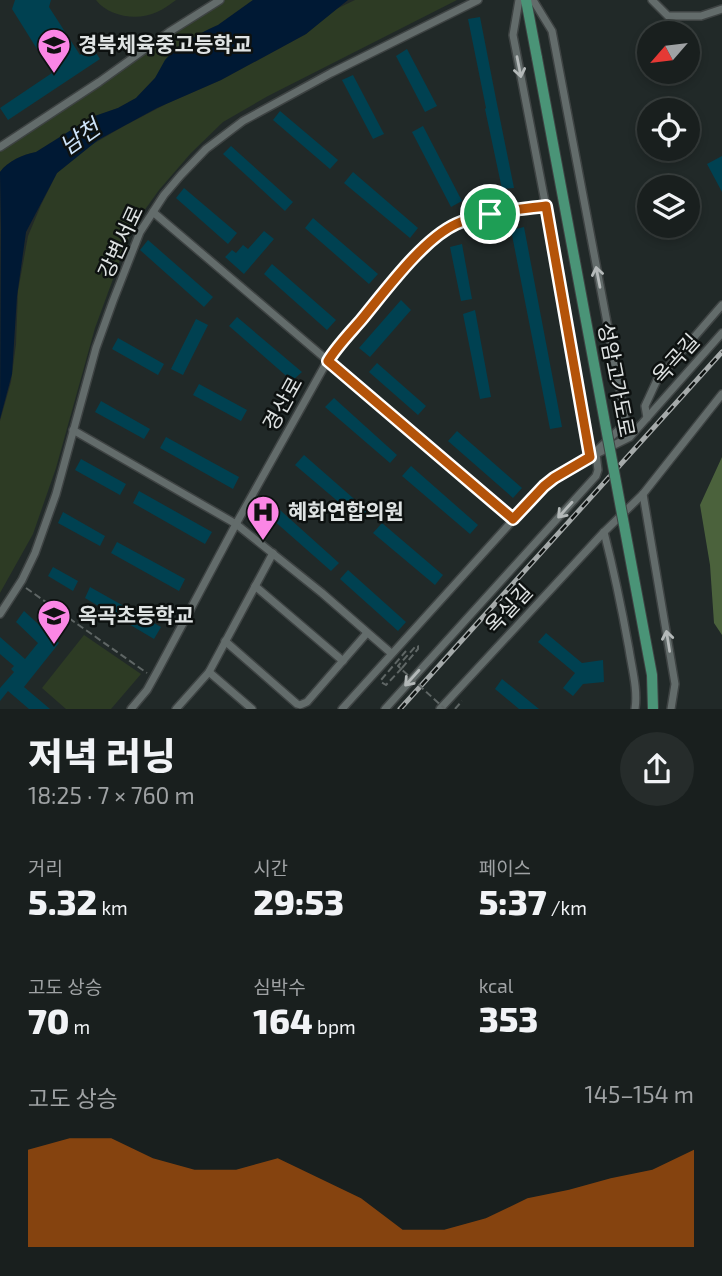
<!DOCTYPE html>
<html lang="ko">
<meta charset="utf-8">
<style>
body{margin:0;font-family:"Exo 2","Noto Sans KR",sans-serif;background:#262c2b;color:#f1f3f6;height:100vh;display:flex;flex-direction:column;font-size:26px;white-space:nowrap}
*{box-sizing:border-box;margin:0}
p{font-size:23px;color:#9fa2a4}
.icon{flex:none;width:38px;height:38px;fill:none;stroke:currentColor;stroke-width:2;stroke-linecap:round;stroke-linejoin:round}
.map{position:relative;height:709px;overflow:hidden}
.sheet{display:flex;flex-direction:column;background:#191f1e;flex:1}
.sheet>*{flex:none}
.needle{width:46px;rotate:242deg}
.tools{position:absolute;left:637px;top:21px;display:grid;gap:14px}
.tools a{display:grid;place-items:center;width:63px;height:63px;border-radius:50%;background:#191f1e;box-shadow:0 4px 10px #0003,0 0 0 2px #373d3c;font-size:35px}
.pin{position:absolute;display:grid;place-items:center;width:60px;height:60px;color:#fff;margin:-30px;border:4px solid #fff;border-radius:50%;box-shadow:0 2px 7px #0007}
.round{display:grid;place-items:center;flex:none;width:74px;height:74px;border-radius:37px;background:#262c2b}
.overview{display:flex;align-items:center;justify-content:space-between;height:119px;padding:0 28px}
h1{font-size:38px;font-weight:800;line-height:52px}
.metrics{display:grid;grid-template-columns:repeat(3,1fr);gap:10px;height:119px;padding:7px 28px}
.metrics div{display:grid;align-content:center}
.metrics b{font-size:35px;font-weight:800}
.metrics small{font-size:19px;font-weight:400}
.metrics p{font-size:19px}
.chart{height:196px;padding:14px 28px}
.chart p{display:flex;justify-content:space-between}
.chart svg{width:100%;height:126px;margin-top:7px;fill:#b45309;opacity:.7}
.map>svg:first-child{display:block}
.green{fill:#2d3b24}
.forest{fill:#4b623c}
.water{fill:#001934}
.building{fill:#004151}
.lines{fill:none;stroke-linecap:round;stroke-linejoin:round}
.minor-casing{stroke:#3e4343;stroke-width:10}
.major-casing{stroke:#3e4343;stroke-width:12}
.path{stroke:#5f6665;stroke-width:2;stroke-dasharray:7 3.5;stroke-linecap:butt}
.minor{stroke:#636c6b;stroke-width:7}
.major{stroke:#4a9477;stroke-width:10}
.rail-casing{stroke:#a5aaaa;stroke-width:5}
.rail{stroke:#0d1110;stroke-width:2.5;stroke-dasharray:8;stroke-linecap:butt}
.major-bridge-casing{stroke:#3e4343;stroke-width:12;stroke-linecap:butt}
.path-bridge{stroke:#5f6665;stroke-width:2;stroke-dasharray:7 3.5;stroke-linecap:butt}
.major-bridge{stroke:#4a9477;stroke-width:10}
.oneway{stroke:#b4b9b9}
.route-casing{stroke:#fff;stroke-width:14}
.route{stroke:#b45309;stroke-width:9}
.labels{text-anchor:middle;stroke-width:5;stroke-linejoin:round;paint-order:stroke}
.poi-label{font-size:21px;font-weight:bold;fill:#dfe3e3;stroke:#0d1110;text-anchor:start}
.street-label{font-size:21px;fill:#dfe3e3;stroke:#0d1110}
.water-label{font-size:23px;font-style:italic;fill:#cee4fa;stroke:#0d1110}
</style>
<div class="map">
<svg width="722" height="709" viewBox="0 0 722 709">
<rect width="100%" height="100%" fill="#212928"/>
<g class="green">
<path d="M96,0H176C170,4 164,9 157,12C138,21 109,17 96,0Z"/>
<path d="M220,0H253L218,25L209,29L160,71L155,78L136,98L118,108L92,117L36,152C22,155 8,161 0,172V152L169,32Z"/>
<path d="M355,0H457L268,96L223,122L191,153L159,190L134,225L120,260L95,328L56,468L33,534L0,593V421L11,382L16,344L18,291L28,236L41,205L57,173L93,144L124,126L168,103L221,80L306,34L334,10Z"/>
<path d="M84,635L141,674L111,709H66L42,688Z"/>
</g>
<path class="forest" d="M722,457V635L714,623L710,565L700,505Z"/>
<path class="water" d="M253,0H348L306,34L221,80L157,108L98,140L57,173L26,232L17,296L12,374L0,419L1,229L0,172C8,161 22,155 36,152L92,117L118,108L136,98L155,78L165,60L176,48L205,31L218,25Z"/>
<g class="building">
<path d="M15,0H51L49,7L80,55L92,47L100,59L8,120L0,108L52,73L12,9Z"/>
<path d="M480,17L496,99L514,188L502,189L485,109L486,108L468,19Z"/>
<path d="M407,49L437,106L425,112L396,56Z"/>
<path d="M353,75L384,134L373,139L342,80Z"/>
<path d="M280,111L338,160L330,169L273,120Z"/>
<path d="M423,126L462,201L451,207L412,132Z"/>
<path d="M231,146L293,202L285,211L223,154Z"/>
<path d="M722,156V192L707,164Z"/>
<path d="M353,172L418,228L410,238L344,183Z"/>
<path d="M184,188L237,233L228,244L176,198Z"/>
<path d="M313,218L378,274L369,284L305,228Z"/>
<path d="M524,227L562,427L550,429L511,230Z"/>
<path d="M264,231L274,239L244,274L225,257L232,250L236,253L243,245L248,249Z"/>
<path d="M148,240L213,297L204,307L140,250Z"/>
<path d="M462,244L472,299L461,301L450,247Z"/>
<path d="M272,264L336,320L327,330L264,274Z"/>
<path d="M401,300L411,310L370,357L359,348Z"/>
<path d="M475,310L491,397L480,399L463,314Z"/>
<path d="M237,317L302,372L292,381L229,326Z"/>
<path d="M196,319L208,325L183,375L171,369Z"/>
<path d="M118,338L164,364L158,375L112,349Z"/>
<path d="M377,363L426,406L418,415L369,372Z"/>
<path d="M199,384L247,410L241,421L193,395Z"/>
<path d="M334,398L397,455L390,463L325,407Z"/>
<path d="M101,401L150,429L144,439L95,412Z"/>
<path d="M457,431L522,488L513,498L448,441Z"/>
<path d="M166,437L239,477L233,489L160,448Z"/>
<path d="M304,455L369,512L361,521L295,465Z"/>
<path d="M81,459L126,484L120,495L75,470Z"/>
<path d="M411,466L478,525L470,534L402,476Z"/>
<path d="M139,491L212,532L205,544L133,503Z"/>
<path d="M280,510L339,563L331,571L272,519Z"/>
<path d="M63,512L105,536L100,546L58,523Z"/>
<path d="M382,523L443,575L435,585L373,533Z"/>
<path d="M117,542L185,579L179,591L111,553Z"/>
<path d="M53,567L78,581L73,591L48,576Z"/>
<path d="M348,570L406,622L398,631L340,579Z"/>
<path d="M90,587L161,627L154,639L85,598Z"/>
<path d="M24,611L59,643L24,687L50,709H29L8,691L0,701V688L14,672L11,669L14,666L0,654V637L25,659L38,643L16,622Z"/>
<path d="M546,633L582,663L603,660L604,682L583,684L573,696L563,688L575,673L538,642Z"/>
<path d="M502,679L539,709H519L495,689Z"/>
</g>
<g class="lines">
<defs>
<g id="minor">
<path d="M519,0L513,35L546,207L590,457L626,423L552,31L533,0"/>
<path d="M652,0L668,16H701L722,9"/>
<path d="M0,147L99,82L169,32L220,0"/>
<path d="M153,212L513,518"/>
<path d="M647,418L645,406L657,380L722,305"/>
<path d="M73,430L236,524L322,593L391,653"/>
<path d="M643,494L675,684L671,709"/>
<path d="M604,532C614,571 622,610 629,649C632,669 638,690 635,709"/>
<path d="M255,586L343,661"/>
<path d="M0,614L22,580L35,553L56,494L96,348L113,301L140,232L164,195L181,175L206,149L243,121L331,73L478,0"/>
<path d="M225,641L297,704L300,705L307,702L367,633"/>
<path d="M209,672L252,709"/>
<path d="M131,709L147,690L157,672L236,524L329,358L379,298L420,251L448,229L468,219L490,214L546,207"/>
<path d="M176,709L209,672L273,553"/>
<path d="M342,709L544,486L553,478L590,457L630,437L722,333"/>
<path d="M385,709L596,476L598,470L596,454"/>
<path d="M440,709L604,532L643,494L722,394"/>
</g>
<path id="major" d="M526,0L537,58"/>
</defs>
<use href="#minor" class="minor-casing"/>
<use href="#major" class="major-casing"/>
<g class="path">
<path d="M26,588L147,673"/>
<path d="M402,668L386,685L381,682V680L406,651"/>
<path d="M455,709L462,701"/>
</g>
<use href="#minor" class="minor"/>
<use href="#major" class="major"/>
<defs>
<path id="rail" d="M400,709L722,352"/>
</defs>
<use href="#rail" class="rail-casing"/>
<use href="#rail" class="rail"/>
<defs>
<path id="major-bridge" d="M537,58L652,675L653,709"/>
</defs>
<use href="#major-bridge" class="major-bridge-casing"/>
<path class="path-bridge" d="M402,668L418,649V646L415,647L398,666L445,709"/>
<use href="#major-bridge" class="major-bridge"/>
</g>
<defs><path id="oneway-shaft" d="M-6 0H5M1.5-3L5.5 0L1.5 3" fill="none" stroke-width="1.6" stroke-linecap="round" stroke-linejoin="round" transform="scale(1.75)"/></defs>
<g class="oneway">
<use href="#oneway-shaft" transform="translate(519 67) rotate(79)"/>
<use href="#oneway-shaft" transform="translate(598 277) rotate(-101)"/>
<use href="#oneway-shaft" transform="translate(565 510) rotate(132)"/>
<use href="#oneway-shaft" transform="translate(668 641) rotate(-99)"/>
<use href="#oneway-shaft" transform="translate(412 678) rotate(132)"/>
</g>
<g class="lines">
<defs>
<path id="route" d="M546,206L590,457L554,478L544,486L513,519L328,361C337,346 351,332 362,319C386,290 423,239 456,224C484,211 516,210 546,206Z"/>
</defs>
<use href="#route" class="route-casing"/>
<use href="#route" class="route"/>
</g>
<defs>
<symbol id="school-pin" viewBox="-11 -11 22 30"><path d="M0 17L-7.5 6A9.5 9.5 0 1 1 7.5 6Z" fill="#fb86e5" stroke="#0d1110"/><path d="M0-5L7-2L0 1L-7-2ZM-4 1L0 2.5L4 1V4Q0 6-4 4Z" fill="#111"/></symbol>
<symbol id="hospital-pin" viewBox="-11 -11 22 30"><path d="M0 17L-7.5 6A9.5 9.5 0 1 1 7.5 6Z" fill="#fb86e5" stroke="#0d1110"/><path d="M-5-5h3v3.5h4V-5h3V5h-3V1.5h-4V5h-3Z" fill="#111"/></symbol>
</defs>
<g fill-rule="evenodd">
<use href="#school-pin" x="35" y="26" width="38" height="52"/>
<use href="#hospital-pin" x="244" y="493" width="38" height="52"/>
<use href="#school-pin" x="35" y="597" width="38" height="52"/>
</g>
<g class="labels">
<g class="poi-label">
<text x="78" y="52">경북체육중고등학교</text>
<text x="288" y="519">혜화연합의원</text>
<text x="78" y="623">옥곡초등학교</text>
</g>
<g class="street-label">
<text transform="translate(121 242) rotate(-65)" y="7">강변서로</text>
<text transform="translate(676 359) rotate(-48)" y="7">옥곡길</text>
<text transform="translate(616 380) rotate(79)" y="7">성암고가도로</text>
<text transform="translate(283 404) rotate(-61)" y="7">경산로</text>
<text transform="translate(509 609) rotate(-47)" y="7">옥실길</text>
</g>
<g class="water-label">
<text transform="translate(80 137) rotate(-35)" y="8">남천</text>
</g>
</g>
</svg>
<div class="tools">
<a><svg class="needle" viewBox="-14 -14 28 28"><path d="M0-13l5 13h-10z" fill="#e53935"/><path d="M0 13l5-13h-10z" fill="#9fa2a4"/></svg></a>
<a><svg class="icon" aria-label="locate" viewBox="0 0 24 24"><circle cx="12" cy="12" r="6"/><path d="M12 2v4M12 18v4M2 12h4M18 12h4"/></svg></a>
<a><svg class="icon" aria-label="layers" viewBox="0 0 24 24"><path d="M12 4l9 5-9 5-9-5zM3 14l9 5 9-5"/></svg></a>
</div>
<div class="pin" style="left:490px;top:214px;background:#1e9e55"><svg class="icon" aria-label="arrive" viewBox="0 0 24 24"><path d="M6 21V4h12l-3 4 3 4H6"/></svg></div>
</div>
<section class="sheet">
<div class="overview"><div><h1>저녁 러닝</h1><p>18:25 · 7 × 760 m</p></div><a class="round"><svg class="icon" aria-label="share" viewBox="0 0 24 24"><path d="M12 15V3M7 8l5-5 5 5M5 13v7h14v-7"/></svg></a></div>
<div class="metrics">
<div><p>거리</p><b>5.32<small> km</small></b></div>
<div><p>시간</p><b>29:53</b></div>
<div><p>페이스</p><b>5:37<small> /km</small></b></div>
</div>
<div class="metrics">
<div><p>고도 상승</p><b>70<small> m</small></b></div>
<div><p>심박수</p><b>164<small> bpm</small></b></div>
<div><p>kcal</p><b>353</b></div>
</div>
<div class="chart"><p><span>고도 상승</span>145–154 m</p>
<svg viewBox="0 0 160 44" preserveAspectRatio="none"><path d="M0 44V10L10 6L20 6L30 13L40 17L50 17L60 13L70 20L80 27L90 38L100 38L110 34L120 27L130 24L140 20L150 17L160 10V44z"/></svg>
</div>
</section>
